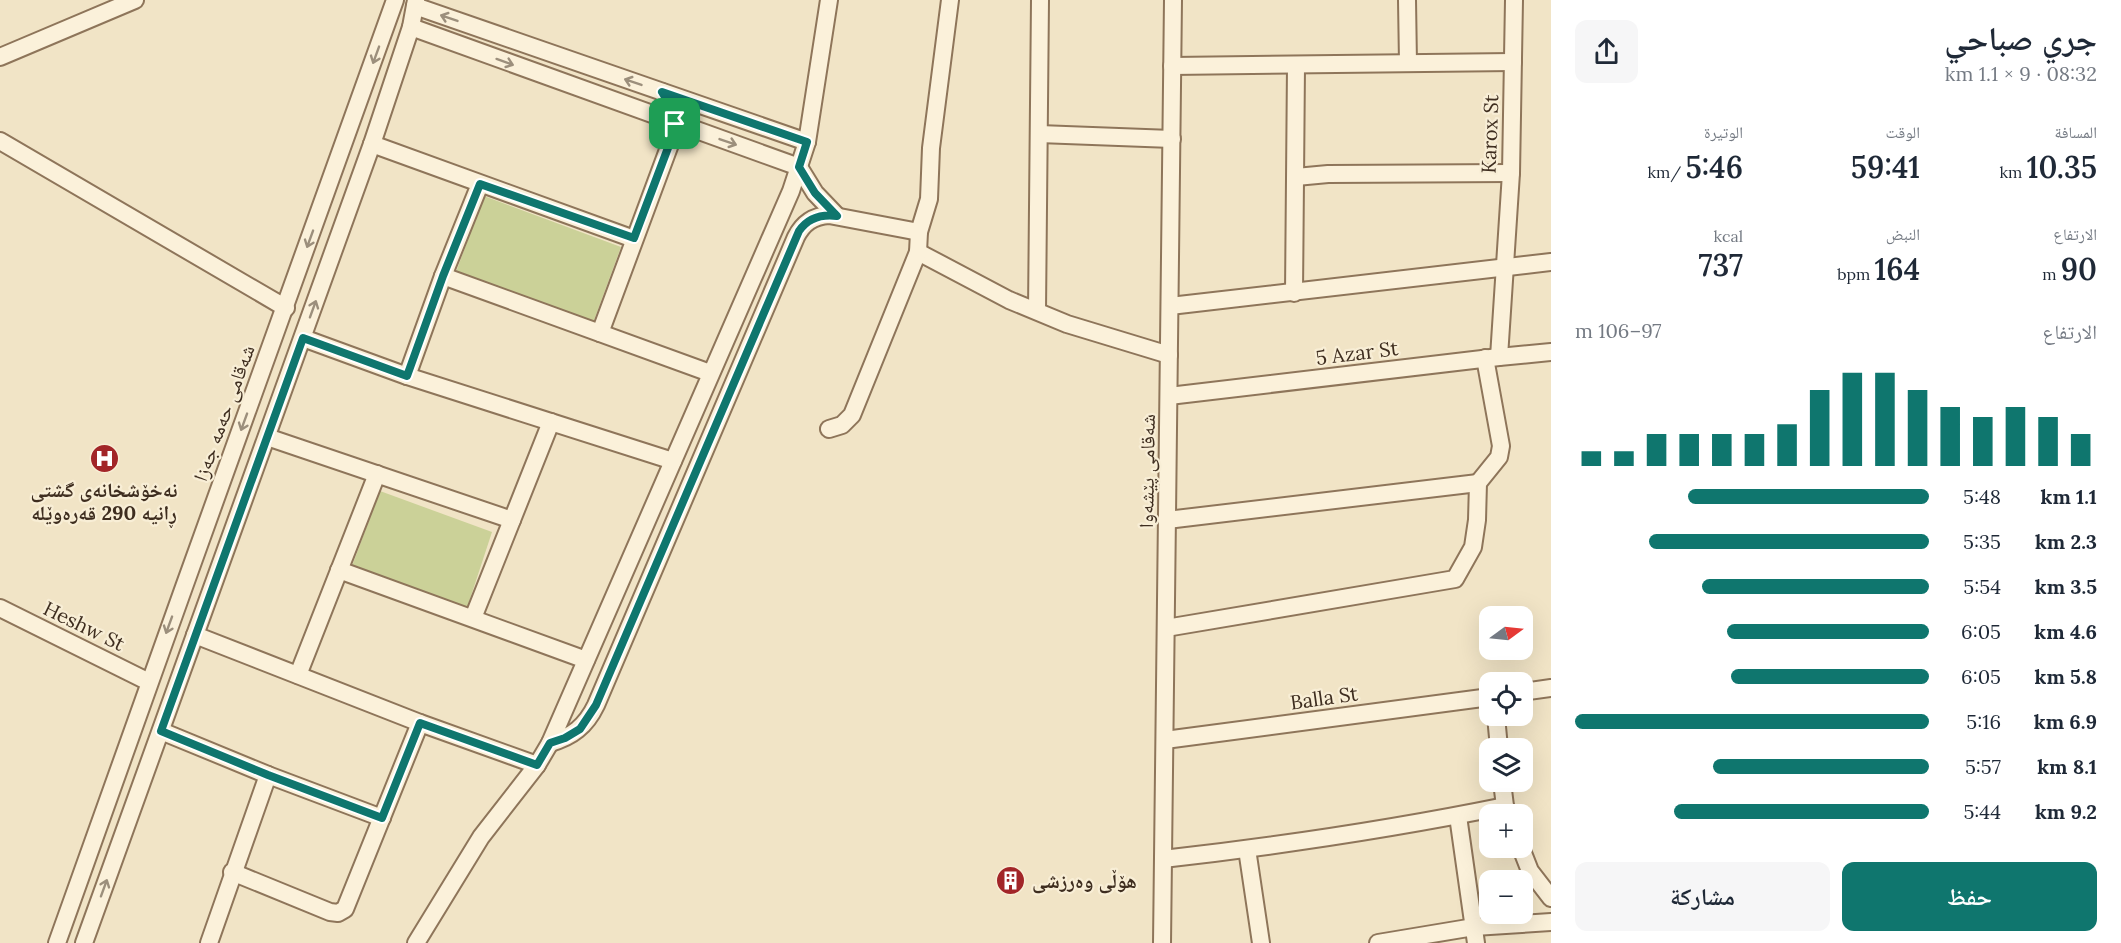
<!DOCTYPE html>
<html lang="ar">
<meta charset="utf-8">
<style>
body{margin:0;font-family:Lora,"Noto Naskh Arabic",serif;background:#f6f6f7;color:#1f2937;direction:rtl;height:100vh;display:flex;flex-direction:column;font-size:22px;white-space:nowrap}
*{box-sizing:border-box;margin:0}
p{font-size:20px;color:#747a83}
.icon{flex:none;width:33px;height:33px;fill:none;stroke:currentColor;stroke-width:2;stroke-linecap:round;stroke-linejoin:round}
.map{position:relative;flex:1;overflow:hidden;direction:ltr}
.panel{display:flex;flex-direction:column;background:#fff;width:570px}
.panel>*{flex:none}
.needle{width:39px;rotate:75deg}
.tools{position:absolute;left:1479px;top:606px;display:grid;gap:12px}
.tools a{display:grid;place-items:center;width:54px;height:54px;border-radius:12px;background:#fff;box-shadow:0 6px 24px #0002;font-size:30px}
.pin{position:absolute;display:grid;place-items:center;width:51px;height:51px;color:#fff;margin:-26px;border-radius:12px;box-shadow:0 3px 9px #0006}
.round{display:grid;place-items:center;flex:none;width:63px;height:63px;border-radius:12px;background:#f6f6f7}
.head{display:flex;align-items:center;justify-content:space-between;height:102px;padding:0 24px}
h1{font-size:33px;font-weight:600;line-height:45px}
.metrics{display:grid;grid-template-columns:repeat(3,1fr);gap:9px;height:102px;padding:6px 24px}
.metrics div{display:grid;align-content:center}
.metrics b{font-size:30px;font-weight:600}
.metrics small{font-size:16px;font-weight:400}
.metrics p{font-size:16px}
.chart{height:168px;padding:12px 24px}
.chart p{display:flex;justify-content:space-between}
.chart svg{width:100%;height:108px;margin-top:6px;stroke:#0f766e;stroke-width:6}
.primary-button{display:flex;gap:12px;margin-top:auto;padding:12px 24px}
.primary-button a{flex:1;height:69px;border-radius:12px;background:#0f766e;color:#fff;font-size:24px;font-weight:600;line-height:69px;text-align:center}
.primary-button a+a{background:#f6f6f7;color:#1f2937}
ul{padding:0 24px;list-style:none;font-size:20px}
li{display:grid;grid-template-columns:96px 72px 1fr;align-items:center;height:45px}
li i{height:15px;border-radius:8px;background:#0f766e}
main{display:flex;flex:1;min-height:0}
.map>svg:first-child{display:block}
.green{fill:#cbd198}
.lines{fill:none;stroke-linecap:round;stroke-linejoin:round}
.minor-casing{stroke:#8e755a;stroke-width:20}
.minor{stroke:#fbf1da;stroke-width:16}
.oneway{stroke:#9c8f7c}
.route-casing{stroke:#fff;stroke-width:12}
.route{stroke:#0f766e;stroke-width:8}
.labels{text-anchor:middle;stroke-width:4.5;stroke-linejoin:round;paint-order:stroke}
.street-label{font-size:20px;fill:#3e2d1f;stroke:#f8eed6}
.poi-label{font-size:20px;font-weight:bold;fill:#3e2d1f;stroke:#f8eed6}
</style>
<main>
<section class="panel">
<div class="head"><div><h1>جري صباحي</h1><p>08:32 · 9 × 1.1 km</p></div><a class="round"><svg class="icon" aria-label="share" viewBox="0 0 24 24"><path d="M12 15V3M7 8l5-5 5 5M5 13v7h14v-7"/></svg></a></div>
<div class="metrics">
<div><p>المسافة</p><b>10.35<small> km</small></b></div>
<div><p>الوقت</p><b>59:41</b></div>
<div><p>الوتيرة</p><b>5:46<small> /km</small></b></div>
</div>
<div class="metrics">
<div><p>الارتفاع</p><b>90<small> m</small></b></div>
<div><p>النبض</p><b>164<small> bpm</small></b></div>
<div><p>kcal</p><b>737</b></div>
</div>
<div class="chart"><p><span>الارتفاع</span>97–106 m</p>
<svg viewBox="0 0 160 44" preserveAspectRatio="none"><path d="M5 44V38M15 44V38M25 44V31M35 44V31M45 44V31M55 44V31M65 44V27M75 44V13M85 44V6M95 44V6M105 44V13M115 44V20M125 44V24M135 44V20M145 44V24M155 44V31"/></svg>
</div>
<ul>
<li><b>1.1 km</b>5:48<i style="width:68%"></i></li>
<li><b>2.3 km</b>5:35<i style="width:79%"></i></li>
<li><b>3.5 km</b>5:54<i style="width:64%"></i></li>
<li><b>4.6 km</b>6:05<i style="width:57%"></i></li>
<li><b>5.8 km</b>6:05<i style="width:56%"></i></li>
<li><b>6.9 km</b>5:16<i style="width:100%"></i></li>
<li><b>8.1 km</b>5:57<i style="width:61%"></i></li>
<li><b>9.2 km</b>5:44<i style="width:72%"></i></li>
</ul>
<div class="primary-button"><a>حفظ</a><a>مشاركة</a></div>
</section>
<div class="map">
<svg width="1551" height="943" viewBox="0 0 1551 943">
<rect width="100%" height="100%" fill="#f1e4c6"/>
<g class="green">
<path d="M484,196L621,247L593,323L456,272Z"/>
<path d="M380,491L492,532L467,608L352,566Z"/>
</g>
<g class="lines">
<defs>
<g id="minor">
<path d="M1407,0L1408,63"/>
<path d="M415,6L807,142"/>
<path d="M411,27L799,167L815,193L837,216"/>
<path d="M0,57L135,0"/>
<path d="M1172,66L1513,62"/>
<path d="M1039,134L1172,139"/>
<path d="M0,141L286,308"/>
<path d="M372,144L634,239"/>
<path d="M1296,177L1328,174L1511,173"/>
<path d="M918,252L1009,300L1067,324L1169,355"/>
<path d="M443,276L710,373"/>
<path d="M1294,293L1296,66"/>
<path d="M1170,306L1551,262"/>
<path d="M1037,311L1040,0"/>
<path d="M600,333L672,139C676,121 673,107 662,92"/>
<path d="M303,338L407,376L673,461"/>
<path d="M1499,357L1511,173L1514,0"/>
<path d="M407,376L443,276L480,184"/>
<path d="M1169,396L1499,357L1551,352"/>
<path d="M829,429L842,425L852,415L918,252L919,232L929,199L931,148L950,0"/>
<path d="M267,437L512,520"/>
<path d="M1167,520L1478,483"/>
<path d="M339,570L586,660"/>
<path d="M0,608L149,682"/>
<path d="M473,618L551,422"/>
<path d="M1166,628L1455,579L1473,547L1477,520L1478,483L1499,457L1501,446L1485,358"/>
<path d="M195,635L420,723L537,765"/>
<path d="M298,675L377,474"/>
<path d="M1522,692L1551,688"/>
<path d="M1496,716L1499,748"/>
<path d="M161,731L268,775L382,818"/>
<path d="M1165,740L1490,697"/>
<path d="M550,743C572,737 586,726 596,705L796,237C803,223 813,216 829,215L919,232"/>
<path d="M1502,782L1505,806L1508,814"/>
<path d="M1458,816L1476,943"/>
<path d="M1521,848L1530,871L1551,898"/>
<path d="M1247,849L1261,943"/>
<path d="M1163,859C1277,846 1392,829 1505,806"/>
<path d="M232,872L330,912L338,913L345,909L420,723"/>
<path d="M57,943C168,628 283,315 395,0"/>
<path d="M84,943L372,144L411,27L416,0"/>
<path d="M209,943L268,775"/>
<path d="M416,943L481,837L537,765L550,743L791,191L807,142L829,0"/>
<path d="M1162,943L1173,0"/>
<path d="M1378,943L1474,927L1551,922"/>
</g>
</defs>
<use href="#minor" class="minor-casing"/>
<use href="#minor" class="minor"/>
</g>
<defs><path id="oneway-shaft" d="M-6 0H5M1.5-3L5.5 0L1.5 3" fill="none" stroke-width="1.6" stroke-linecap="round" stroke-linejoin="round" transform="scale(1.5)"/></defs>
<g class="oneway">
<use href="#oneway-shaft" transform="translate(449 18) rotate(-161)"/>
<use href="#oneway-shaft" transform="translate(376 55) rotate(110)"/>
<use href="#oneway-shaft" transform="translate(505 62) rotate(20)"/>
<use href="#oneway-shaft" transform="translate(633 82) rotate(-161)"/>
<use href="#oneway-shaft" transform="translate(728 142) rotate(19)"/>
<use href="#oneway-shaft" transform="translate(310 239) rotate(110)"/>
<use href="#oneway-shaft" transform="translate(313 309) rotate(-70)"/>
<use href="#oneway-shaft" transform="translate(244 422) rotate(110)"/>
<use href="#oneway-shaft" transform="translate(169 625) rotate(110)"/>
<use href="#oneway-shaft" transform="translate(104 888) rotate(-70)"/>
</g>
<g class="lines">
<defs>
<path id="route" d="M662,92L807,142L799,167L815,193L837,216C821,214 808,218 799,231L596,705L580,729L565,738L550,743L537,765L420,723L382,818L268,775L161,731L303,338L407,376L443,276L480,184L634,238L674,132L671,107Z"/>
</defs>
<use href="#route" class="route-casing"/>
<use href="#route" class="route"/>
</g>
<defs>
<symbol id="hospital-disc" viewBox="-11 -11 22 22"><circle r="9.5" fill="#a22528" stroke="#f8eed6"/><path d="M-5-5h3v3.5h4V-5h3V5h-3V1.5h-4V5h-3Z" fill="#fff"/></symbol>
<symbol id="building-disc" viewBox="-11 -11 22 22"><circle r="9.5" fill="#a22528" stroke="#f8eed6"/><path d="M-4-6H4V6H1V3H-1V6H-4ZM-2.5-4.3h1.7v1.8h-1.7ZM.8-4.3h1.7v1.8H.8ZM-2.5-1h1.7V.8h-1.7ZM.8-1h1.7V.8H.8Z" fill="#fff"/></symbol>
</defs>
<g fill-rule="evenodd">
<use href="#hospital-disc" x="88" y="442" width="33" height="33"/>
<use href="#building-disc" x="994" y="864" width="33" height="33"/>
</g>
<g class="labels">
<g class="street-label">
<text transform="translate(1490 134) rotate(-88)" y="7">Karox St</text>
<text transform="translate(1357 353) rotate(-7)" y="7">5 Azar St</text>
<text transform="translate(224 413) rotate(-70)" y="7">شەقامی حەمە جەزا</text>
<text transform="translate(1147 471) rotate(-89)" y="7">شەقامی پێشەوا</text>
<text transform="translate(84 626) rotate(26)" y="7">Heshw St</text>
<text transform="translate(1324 698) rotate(-8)" y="7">Balla St</text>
</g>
<g class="poi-label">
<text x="104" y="497">نەخۆشخانەی گشتی<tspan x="104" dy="23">ڕانیە 290 قەرەوێلە</tspan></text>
<text x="1032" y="888" text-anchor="start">هۆڵی وەرزشی</text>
</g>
</g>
</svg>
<div class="tools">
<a><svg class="needle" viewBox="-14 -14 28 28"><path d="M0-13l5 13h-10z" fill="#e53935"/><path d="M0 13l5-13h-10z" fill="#747a83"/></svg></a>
<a><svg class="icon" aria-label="locate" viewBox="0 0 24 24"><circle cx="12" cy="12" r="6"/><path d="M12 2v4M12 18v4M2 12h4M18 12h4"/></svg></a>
<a><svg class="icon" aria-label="layers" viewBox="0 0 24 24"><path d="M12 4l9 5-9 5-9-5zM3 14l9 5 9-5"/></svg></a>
<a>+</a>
<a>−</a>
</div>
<div class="pin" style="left:675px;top:124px;background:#1e9e55"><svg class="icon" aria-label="arrive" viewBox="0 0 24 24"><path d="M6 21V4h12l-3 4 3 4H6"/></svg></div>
</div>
</main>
